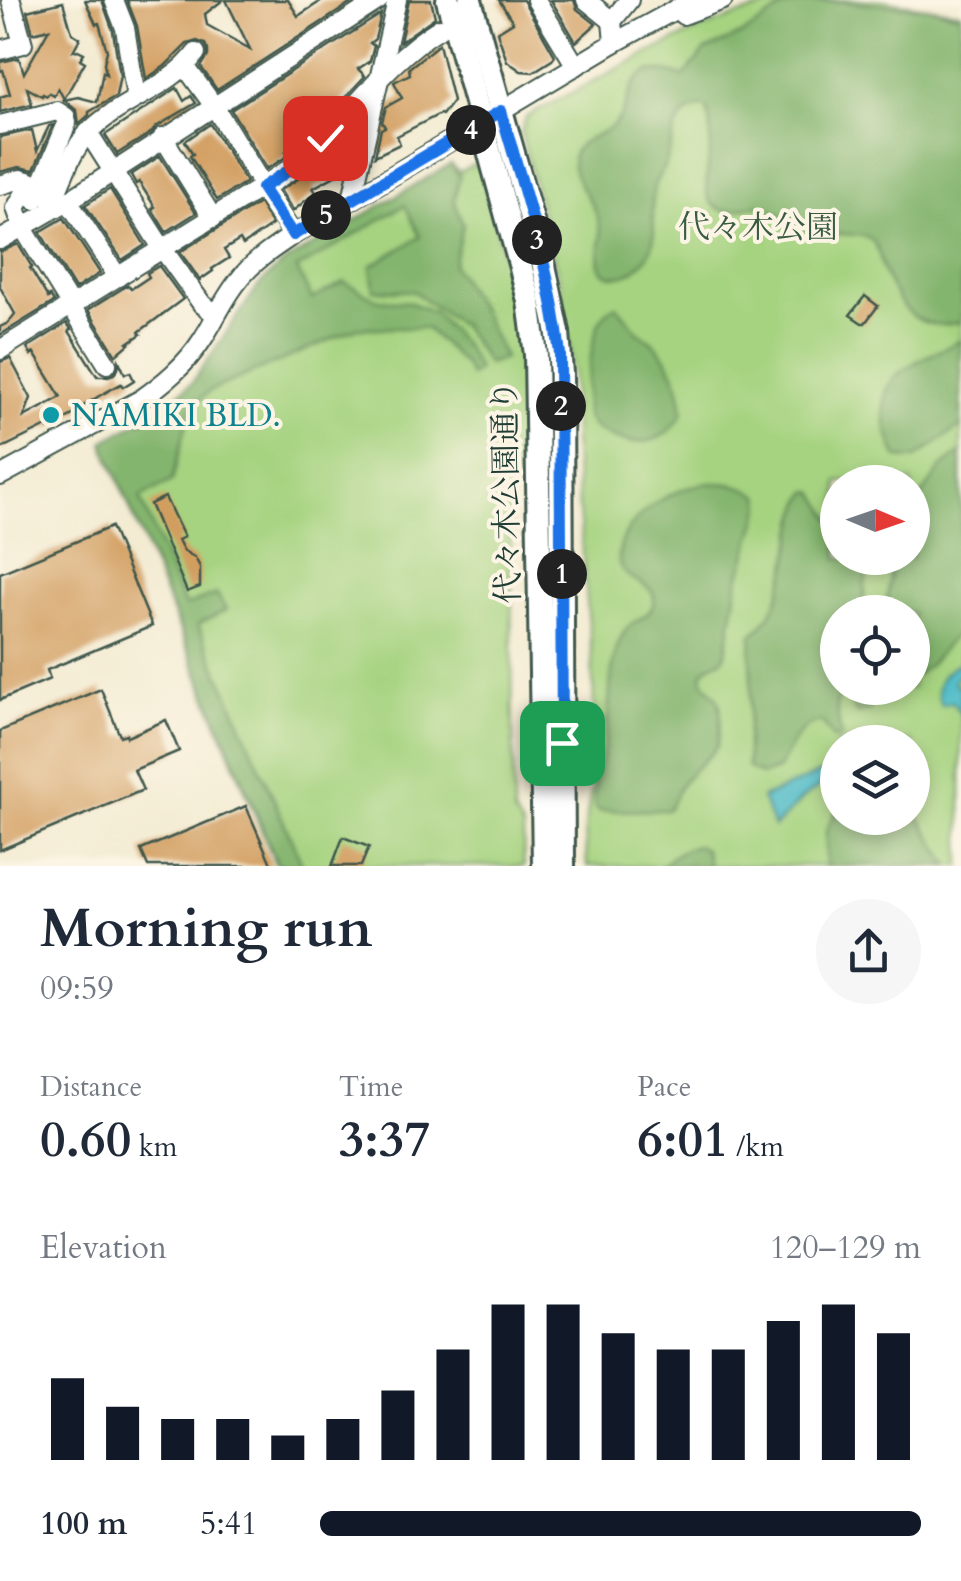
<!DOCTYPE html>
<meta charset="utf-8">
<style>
body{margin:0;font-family:Cardo,"Noto Serif JP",serif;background:#f6f6f7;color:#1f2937;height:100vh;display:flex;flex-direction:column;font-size:38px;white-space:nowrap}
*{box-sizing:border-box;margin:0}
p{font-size:32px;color:#747a83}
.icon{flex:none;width:55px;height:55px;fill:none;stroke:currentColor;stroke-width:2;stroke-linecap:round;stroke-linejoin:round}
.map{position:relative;height:866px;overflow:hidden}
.panel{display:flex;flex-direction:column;background:#fff;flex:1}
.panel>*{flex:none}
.needle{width:65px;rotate:92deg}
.buttons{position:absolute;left:820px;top:465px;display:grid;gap:20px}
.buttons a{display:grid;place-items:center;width:110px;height:110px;border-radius:50%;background:#fff;box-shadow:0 5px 15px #0003;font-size:50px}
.pin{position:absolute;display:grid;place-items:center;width:85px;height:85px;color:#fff;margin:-42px;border-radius:20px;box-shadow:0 5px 15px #0006}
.km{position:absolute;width:50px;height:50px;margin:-25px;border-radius:50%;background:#222;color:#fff;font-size:28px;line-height:50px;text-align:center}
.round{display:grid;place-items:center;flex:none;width:105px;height:105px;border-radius:52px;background:#f6f6f7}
.overview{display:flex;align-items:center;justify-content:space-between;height:170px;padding:0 40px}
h1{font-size:55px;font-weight:700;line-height:75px}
.metrics{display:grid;grid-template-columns:repeat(3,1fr);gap:15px;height:170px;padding:10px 40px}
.metrics div{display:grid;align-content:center}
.metrics b{font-size:50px;font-weight:700}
.metrics small{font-size:28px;font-weight:400}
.metrics p{font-size:28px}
.chart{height:280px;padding:20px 40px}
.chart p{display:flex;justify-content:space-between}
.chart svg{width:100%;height:180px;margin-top:10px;stroke:#111827;stroke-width:6}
ul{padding:0 40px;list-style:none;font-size:32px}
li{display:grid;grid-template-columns:160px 120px 1fr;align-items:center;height:75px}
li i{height:25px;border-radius:12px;background:#111827}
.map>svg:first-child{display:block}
.green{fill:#a6d380;stroke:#62885a;stroke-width:2.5;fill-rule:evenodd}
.forest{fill:#84b56e;stroke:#527951;stroke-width:2.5}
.water{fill:#4fbcc8;stroke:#377c7e;stroke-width:2.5}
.building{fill:#d29e60}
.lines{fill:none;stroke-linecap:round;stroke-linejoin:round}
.minor-casing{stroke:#3f574c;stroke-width:22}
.major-casing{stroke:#3f574c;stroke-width:28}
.minor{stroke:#fff;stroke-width:18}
.major{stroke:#fff;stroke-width:22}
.route-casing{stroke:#fff;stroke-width:20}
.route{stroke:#1a73e8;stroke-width:12}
.culture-dot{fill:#0f9aa8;stroke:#fcf5e5;stroke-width:4}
.labels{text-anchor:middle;stroke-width:8;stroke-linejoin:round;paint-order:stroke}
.park-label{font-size:32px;fill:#3a5b43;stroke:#fcf5e5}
.culture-label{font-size:32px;fill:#0d838f;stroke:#fcf5e5;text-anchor:start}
.street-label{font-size:32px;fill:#1f3d34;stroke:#fcf5e5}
</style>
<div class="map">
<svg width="961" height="866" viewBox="0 0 961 866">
<rect width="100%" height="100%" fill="#fcf5e5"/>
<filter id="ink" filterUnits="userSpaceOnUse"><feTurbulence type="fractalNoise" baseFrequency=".01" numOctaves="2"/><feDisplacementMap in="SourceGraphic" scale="20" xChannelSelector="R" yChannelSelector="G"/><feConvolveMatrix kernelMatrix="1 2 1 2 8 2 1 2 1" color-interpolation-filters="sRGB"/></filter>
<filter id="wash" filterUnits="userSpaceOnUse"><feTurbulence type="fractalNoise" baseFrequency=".0048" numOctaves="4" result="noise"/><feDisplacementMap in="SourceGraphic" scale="40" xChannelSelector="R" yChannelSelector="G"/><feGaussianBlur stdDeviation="2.25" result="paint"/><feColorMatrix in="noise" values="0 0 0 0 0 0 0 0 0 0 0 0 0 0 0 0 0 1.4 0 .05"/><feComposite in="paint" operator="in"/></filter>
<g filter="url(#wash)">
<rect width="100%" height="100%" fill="#f3ebd2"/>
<g class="green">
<path d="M797,0H880L961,12V866H587L585,828L596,758L592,658L575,466L572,360L561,286L521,133L526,117C595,81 663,41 737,16C757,10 776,3 797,0ZM838,482H912V558H838ZM838,612H912V688H838ZM838,742H912V818H838Z"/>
<path d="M451,164L459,172L474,164L481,170L518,309L525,374V473L510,481L514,813L523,829L524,866H276L103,442L163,408L192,383L259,285L283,263Z"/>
</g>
<g class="forest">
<path d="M827,1L930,8L961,15V322C920,333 901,311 885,275C879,262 881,241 864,236C846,232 827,236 810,231C794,226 776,209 761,206C745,204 723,220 710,201C702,188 711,155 711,139C711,129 710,119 707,109L702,106C673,114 675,137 667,160C664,169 656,178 654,188C647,216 666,242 638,267C632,272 625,276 617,276C591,275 601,251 601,234C601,233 598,221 598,219C593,197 569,181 573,156C577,137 603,137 615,124C629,110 626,83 646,73C657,68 672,74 684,76L705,51L745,33L783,8L797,4Z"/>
<path d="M451,164L460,176L454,200L463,225L453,265L483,314L504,358L488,364L463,327L413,291L374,290L371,266L420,237L405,205L297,269L312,299L344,282L378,300L409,302L434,312L467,349L478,370L470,376L464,364L426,328H358L211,390L191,407L172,481L140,497L185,606L217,594L226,610L198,625L303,866H278L103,442L163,408L192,383L259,285L283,263Z"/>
<path d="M616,306C626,313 629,323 637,331C639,333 647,338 650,340C672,359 680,384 683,412C668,441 643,449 612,437C603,433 593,429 588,419C581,408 593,334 600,321C604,314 608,310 616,306Z"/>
<path d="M961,340V426L914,459L898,458C886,435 875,396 897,375C912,361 943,350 961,340Z"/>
<path d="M961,452V628L930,664L913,678L912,612H885L892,563L894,558H912L913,508L941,468Z"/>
<path d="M710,483C729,483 744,485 760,496L762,505L738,582L726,652L723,659C718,662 712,663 708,667C691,680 716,690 719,702C722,715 720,733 717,746C708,760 693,768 683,781C676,791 675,802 667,810L598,811C597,809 595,807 595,804C592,785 602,762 605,743C610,715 608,687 614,659C616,650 620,638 625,631C632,620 649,618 653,605C661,581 620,583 619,561C617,519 673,486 710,483Z"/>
<path d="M810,491L815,492L833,521L837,520L838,558H872L865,583L863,612H838V688H873L874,700L869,710L858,713L855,711L848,695L840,696L836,705L841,736L838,738H833L822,722C797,723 790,751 777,770L762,775L748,768C745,742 749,718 751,693C752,674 750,655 752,635C783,610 787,565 795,527C798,514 800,500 810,491Z"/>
<path d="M913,808L950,866H826V831L837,809L838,818H912Z"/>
<path d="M698,845L705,850L709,866H661C672,857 684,847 698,845Z"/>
</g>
<g class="water">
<path d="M961,662V670L954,682L961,689V715L953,702L941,705C932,685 942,671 961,662Z"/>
<path d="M837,766V775L803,798L774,827L762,798Z"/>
</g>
<g id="blocks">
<g class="building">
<path d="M85,0H102L113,31L120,75L116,96L89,112V115L79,124L77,111L64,100L78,97L97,102L103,72L106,74L104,63L107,51L99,23L96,24Z"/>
<path d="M127,0H223L205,14L207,25L250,49L226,0H288L298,16L323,0H356L217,90L201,67L208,56V50L205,44L197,41L187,44L165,66L146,79L137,26Z"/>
<path d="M409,0H431L435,17L400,42Z"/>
<path d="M499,0H523L555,56L552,60L533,72L521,71L507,61L497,32L513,22Z"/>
<path d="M551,0H574L577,9L596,24L576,42Z"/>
<path d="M63,2L72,33L80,38L73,51L78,50L84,53L80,59L85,62L64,99L58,88L54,96L49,93L47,96L43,94L42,96L27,88L32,104L0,112V97L10,94L3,70L0,71V62L19,58L24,73L49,29L33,33L27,11Z"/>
<path d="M381,14L375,39L370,43L374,46L370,61L358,69L365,76L311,134L286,151L289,155L267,169L231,110Z"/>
<path d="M439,44L453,101L442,115L440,114L397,136L400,144L375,156L381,129L385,127L382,122L386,107L402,98L394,82L410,74L409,68Z"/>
<path d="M177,88L184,101L191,96L196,103L156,127L152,132L117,154L105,135Z"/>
<path d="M357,122L353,139L333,156L342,172L313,188L316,192L293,211L280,190L306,174Z"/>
<path d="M210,124L246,182L217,200L190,156L193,154L185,141Z"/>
<path d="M53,125L34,170L19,167L0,172V137L32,130L37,151L49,126Z"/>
<path d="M160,156L196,213L166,232L152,209L155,207L139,182L136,184L131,175Z"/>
<path d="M110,189L145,245L122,260L85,205Z"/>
<path d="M259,203L272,225L243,245L240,240L224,250L229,258L212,269L213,271L200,280L180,252Z"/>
<path d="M64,218L100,273L75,289L40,232Z"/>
<path d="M18,244L32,267L30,268L48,298L50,296L54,302L0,335V327L8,323L15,314L0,287V252Z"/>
<path d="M159,266L183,299L139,332L141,334L128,343L129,344L116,355L88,310L128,285L131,289L149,277L147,273Z"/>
<path d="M865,296L878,306L865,323H862L850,315Z"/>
<path d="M67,323L71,329L69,331L97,376H108L114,374L118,369L119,361L125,374L130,372L134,380L123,387L121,384L99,396L82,407L83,409L48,429L47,426L0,449V362L10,358L31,398L24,417L61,397L34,353L31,355L27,348Z"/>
<path d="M165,497L184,537L178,540L184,551L195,558L200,567V587L187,592L150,504Z"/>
<path d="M111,527L152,626L47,670L50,679L0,700V573Z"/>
<path d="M101,689L120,736L126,734L127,737L166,720L179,751L134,770L143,790L0,850V731Z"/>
<path d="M246,806L272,866H148L141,850Z"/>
<path d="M343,837L369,847L361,866H332Z"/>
</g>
</g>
</g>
<g filter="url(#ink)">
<use href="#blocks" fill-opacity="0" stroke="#3f574c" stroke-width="2.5"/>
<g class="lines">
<defs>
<g id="minor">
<path d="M114,0L125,28L136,98"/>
<path d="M536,0L576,66"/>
<path d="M586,0L612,21"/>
<path d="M683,15L723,0"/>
<path d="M614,43L612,21L629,0"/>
<path d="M0,50L23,44L11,0"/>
<path d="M185,66L214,106L293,235"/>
<path d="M0,125L57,111L66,117L67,123L35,200"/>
<path d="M88,132L162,248L202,304L216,315"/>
<path d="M163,137L213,218"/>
<path d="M0,185L21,179L31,182L16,208L23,228L107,364"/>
<path d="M352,199L397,0"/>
<path d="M68,201L118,277"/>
<path d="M55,208L52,203C62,180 71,151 88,133C118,101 171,88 196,53"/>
<path d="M0,240L68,201L379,0"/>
<path d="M0,350L297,165C347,121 383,63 440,28"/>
<path d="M0,476L140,400C164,383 186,365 202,340C215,320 224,298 239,280C253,261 274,248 293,235L614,43L693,0"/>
</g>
<g id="major">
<path d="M448,0L520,264L529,301L536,355L544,866"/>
<path d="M470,0L542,257L558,332L561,374L563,866"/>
</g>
</defs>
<use href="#minor" class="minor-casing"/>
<use href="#major" class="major-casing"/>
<use href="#minor" class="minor"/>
<use href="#major" class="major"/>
</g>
</g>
<g class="lines" filter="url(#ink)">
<defs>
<path id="route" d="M325,138L297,165L262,188L293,235L501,111C524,191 551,271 560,354L562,743"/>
</defs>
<use href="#route" class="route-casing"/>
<use href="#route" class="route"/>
</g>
<circle class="culture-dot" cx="51" cy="415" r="10"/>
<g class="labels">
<g class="park-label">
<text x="758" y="238">代々木公園</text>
</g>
<g class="culture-label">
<text x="71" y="426">NAMIKI BLD.</text>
</g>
<g class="street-label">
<text transform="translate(506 492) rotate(-91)" y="11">代々木公園通り</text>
</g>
</g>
</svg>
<div class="buttons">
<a><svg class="needle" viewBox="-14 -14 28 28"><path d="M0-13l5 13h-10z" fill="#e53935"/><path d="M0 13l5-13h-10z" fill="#747a83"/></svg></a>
<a><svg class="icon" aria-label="locate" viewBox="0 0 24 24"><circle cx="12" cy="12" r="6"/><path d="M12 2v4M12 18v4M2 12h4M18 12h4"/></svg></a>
<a><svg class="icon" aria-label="layers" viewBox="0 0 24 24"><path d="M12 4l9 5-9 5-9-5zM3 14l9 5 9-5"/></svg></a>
</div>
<div class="pin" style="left:562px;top:743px;background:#1e9e55"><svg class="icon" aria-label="arrive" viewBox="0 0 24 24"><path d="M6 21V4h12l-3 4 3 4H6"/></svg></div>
<div class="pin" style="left:325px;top:138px;background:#d93025"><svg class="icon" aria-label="check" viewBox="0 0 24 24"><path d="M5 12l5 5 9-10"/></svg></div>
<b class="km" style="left:562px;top:574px">1</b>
<b class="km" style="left:561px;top:406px">2</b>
<b class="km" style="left:537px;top:240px">3</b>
<b class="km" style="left:471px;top:130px">4</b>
<b class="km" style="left:326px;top:215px">5</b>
</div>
<section class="panel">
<div class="overview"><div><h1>Morning run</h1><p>09:59</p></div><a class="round"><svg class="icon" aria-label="share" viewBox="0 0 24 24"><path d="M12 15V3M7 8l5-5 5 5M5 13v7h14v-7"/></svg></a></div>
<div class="metrics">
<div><p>Distance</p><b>0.60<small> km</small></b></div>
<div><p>Time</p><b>3:37</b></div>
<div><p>Pace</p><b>6:01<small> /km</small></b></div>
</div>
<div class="chart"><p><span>Elevation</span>120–129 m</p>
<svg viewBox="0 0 160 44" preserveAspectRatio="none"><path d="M5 44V24M15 44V31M25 44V34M35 44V34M45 44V38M55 44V34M65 44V27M75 44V17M85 44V6M95 44V6M105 44V13M115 44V17M125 44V17M135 44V10M145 44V6M155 44V13"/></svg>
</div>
<ul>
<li><b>100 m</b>5:41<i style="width:100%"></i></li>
</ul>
</section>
